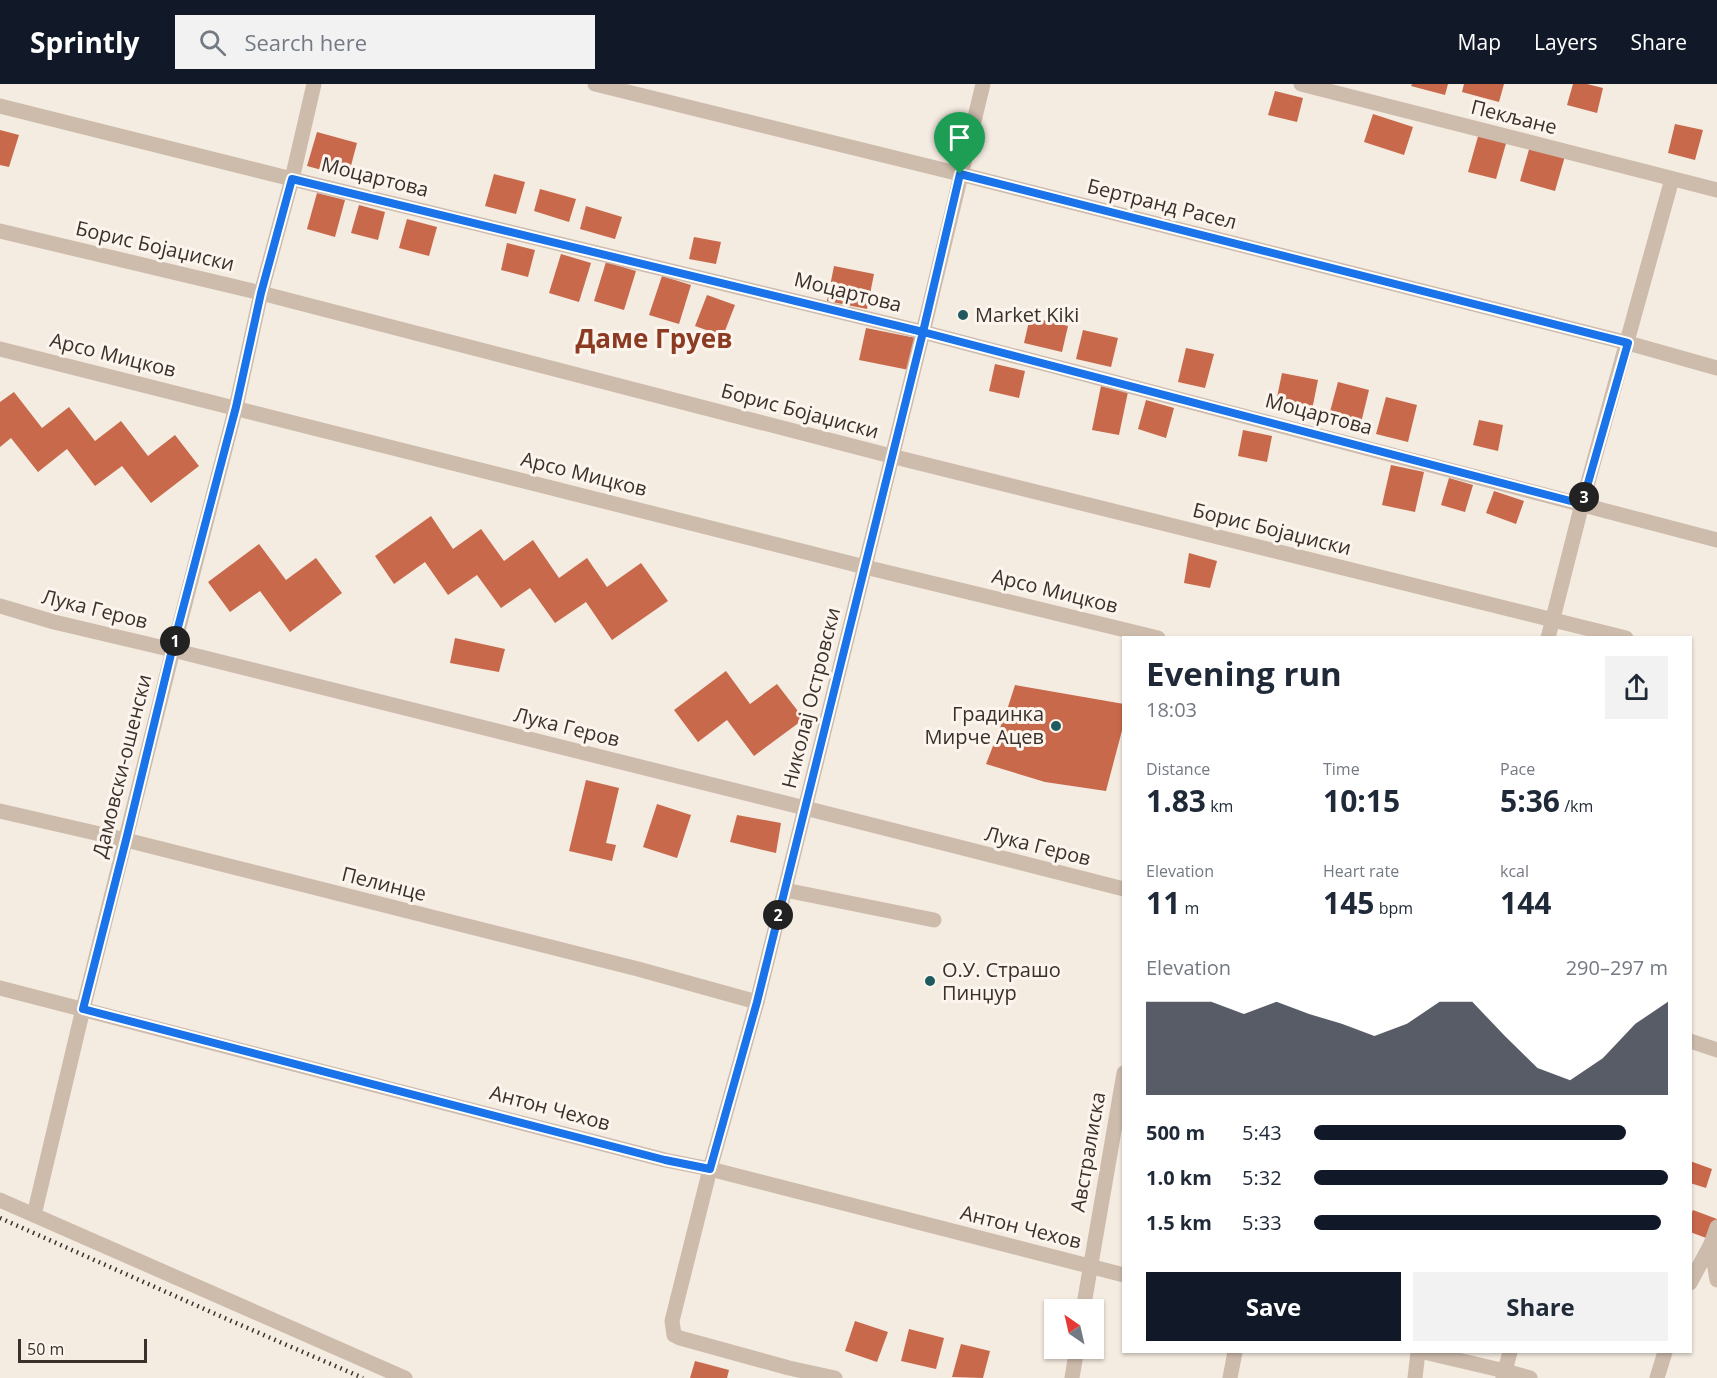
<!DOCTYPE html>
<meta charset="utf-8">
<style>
body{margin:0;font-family:"Open Sans",sans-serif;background:#f2f2f3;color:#1f2937;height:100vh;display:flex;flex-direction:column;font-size:22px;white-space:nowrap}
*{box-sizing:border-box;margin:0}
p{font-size:20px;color:#747a83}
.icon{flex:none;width:33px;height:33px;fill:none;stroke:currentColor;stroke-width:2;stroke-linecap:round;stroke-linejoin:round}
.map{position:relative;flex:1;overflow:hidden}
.panel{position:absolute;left:1122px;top:552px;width:570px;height:717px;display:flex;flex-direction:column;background:#fff;border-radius:0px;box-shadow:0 2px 4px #0004}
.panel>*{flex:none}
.needle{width:39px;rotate:326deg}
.fabs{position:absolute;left:1044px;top:1215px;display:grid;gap:12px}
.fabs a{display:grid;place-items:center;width:60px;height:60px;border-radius:0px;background:#fff;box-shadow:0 2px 4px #0004;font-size:30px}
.scale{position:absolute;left:18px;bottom:15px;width:129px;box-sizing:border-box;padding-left:6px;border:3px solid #3b302b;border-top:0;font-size:16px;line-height:21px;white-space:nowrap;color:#3b302b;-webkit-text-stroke:4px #fbf5ee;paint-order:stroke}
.pin{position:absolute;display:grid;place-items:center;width:51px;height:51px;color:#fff;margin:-62px -26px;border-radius:50% 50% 50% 0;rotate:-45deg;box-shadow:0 0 6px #0007}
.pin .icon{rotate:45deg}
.km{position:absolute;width:30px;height:30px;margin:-15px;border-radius:50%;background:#222;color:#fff;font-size:16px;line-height:30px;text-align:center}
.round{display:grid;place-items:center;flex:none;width:63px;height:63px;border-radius:0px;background:#f2f2f3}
.overview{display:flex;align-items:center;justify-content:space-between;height:102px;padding:0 24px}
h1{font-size:33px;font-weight:700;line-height:45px}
.metrics{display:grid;grid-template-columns:repeat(3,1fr);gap:9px;height:102px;padding:6px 24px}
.metrics div{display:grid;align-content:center}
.metrics b{font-size:30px;font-weight:700}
.metrics small{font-size:16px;font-weight:400}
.metrics p{font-size:16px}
.chart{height:168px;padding:12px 24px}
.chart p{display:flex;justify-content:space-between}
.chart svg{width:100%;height:108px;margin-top:6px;fill:#111827;opacity:.7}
.action{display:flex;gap:12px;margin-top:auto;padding:12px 24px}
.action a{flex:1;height:69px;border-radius:0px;background:#111827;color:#fff;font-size:24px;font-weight:700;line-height:69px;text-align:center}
.action a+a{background:#f2f2f3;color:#1f2937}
ul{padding:0 24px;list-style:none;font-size:20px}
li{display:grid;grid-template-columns:96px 72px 1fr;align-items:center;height:45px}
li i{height:15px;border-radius:8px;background:#111827}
header{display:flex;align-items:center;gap:36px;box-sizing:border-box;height:84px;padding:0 30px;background:#111827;color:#fff}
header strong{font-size:28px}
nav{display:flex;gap:33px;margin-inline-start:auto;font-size:21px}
.search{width:420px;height:54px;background:#f2f2f3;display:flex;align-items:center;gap:15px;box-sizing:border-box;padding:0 21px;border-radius:0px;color:#747a83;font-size:22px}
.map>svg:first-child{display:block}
.building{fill:#c8694b}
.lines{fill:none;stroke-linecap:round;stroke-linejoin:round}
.minor{stroke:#cdbbac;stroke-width:15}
.rail{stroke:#3b302b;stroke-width:4.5;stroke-dasharray:1.5 4.5;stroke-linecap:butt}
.route-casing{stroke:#fff;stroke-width:12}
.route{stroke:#1a73e8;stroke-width:8}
.poi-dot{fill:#1f5a5e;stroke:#fbf5ee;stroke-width:2}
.labels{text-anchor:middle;stroke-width:6;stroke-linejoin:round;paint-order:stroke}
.street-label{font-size:20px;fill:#3b302b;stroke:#fbf5ee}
.poi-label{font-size:20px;fill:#3b302b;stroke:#fbf5ee;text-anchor:start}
.district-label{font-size:26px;font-weight:bold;fill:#8c3b22;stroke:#fbf5ee}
</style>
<header>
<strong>Sprintly</strong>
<div class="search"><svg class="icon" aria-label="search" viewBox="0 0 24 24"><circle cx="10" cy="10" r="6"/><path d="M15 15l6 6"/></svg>Search here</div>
<nav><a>Map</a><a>Layers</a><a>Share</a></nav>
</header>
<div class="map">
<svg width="1717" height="1294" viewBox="0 0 1717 1294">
<rect width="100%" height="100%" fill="#f4ebe1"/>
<g class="building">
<path d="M1412,0H1448L1445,11L1411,2Z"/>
<path d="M1464,0H1504L1499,18L1462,8Z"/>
<path d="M1573,0H1587L1603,4L1597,29L1567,21Z"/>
<path d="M1275,7L1303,14L1297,38L1268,31Z"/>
<path d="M1373,30L1413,43L1404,71L1364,58Z"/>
<path d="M1675,40L1703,46L1695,76L1668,69Z"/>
<path d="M0,46L19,51L9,83L0,81Z"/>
<path d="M317,48L357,59L348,93L307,82Z"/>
<path d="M1479,49L1507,56L1496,95L1468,88Z"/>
<path d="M1530,62L1565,72L1555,107L1520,97Z"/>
<path d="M494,90L525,98L516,130L485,122Z"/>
<path d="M540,105L576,115L569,138L534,127Z"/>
<path d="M317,109L345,116L335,153L307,145Z"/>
<path d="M359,121L385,128L378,156L351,149Z"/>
<path d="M586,122L622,133L615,155L580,145Z"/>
<path d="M407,135L437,143L429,172L399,164Z"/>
<path d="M694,153L721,158L716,180L689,175Z"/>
<path d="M507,159L535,166L528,193L501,186Z"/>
<path d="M561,170L591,179L579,218L549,209Z"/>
<path d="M606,178L636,187L624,226L594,217Z"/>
<path d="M834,182L874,190L867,225L827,217Z"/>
<path d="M662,192L691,201L679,240L649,231Z"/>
<path d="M707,211L735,221L723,252L695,242Z"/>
<path d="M1030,233L1068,242L1062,268L1024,259Z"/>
<path d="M866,244L916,254L909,286L859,276Z"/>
<path d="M1083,246L1118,254L1111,283L1076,275Z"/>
<path d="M1186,264L1214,270L1205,304L1178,298Z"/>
<path d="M995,280L1025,287L1019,314L989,307Z"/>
<path d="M1282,289L1318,296L1312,326L1276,318Z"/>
<path d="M1338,298L1369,306L1360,343L1328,335Z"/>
<path d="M1101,302L1128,308L1119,351L1092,346Z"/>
<path d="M14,308L42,344L69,323L95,357L121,337L148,372L175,351L199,382L151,419L122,382L95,402L67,365L38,388L11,354L0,363V318Z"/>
<path d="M1386,313L1417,321L1408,358L1376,350Z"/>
<path d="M1146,316L1174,324L1166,354L1138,345Z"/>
<path d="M1479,336L1503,341L1498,367L1473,361Z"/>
<path d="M1243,346L1272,352L1267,378L1238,372Z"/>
<path d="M1391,381L1424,388L1415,428L1382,421Z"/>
<path d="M1449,394L1473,401L1465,428L1441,421Z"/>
<path d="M1494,407L1524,417L1516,440L1486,429Z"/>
<path d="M431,432L453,465L481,445L504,477L533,456L559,494L587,474L607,503L641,479L668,517L612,556L586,518L555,539L530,504L501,524L477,491L448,511L425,478L394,500L375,472Z"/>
<path d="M259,460L286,496L316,474L342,509L290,548L260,507L230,528L208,498Z"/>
<path d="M1189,469L1217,477L1210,504L1184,499Z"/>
<path d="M455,554L505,565L499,588L450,579Z"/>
<path d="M726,587L750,620L777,600L804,635L754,672L727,636L698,658L674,626Z"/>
<path d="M1015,601L1124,620V639L1106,707L1045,698L986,680L1007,626Z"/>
<path d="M586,696L619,704L606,759L616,761L612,777L569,767Z"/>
<path d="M657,720L691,731L677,774L643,763Z"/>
<path d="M737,731L781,739L776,769L730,758Z"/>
<path d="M1690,1077L1712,1085L1706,1104L1690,1099Z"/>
<path d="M1693,1126L1717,1135L1709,1155L1690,1148V1133Z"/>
<path d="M855,1237L888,1248L877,1278L845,1267Z"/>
<path d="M909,1245L944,1254L936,1285L901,1277Z"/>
<path d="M961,1260L990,1267L983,1294L952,1293Z"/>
<path d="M695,1277L729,1286L727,1294H690Z"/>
</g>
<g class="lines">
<g class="minor">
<path d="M595,0L960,90L1628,259L1717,284"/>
<path d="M1301,0L1717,106"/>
<path d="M0,22L292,95L923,248L1717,456"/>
<path d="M0,147L261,209L891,372L1626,554"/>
<path d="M0,265L865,483L1158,554"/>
<path d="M0,522L54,538L173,566L805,724L1124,805"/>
<path d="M1548,554L1582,420L1672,95"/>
<path d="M0,727L126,756L638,885L757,918"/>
<path d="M785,806L934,836"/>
<path d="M0,904L665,1076L710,1085L1124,1191"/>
<path d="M1690,957L1717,966"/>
<path d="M0,1116L405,1294"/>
<path d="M34,1131L83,925L173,566L236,323L261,209L292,95L314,0"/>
<path d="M1711,1160L1717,1196"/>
<path d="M1690,1199L1711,1160L1717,1143"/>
<path d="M1083,1226L1124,989"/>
<path d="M1424,1268L1505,1287L1530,1294"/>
<path d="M835,1294L789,1284L680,1254L674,1251L672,1237L710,1085L757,918L923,248L983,0"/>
<path d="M1072,1294L1077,1264"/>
<path d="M1230,1294L1235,1268"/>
<path d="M1415,1294L1418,1268"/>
<path d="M1503,1294L1510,1268"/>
<path d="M1657,1294L1665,1268"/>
</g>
<path class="rail" d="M0,1134L229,1236L363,1294"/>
</g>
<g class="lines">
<defs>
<path id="route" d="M960,90L923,248L292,95L261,209L236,323L172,566L126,756L83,925L665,1076L710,1085L757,918L923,248L1582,420L1628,259L960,90"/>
</defs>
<use href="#route" class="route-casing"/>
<use href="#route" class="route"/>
</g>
<g class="poi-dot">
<circle cx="963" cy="231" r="6"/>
<circle cx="1056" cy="642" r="6"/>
<circle cx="930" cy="897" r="6"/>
</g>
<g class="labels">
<g class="street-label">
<text transform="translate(1514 33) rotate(14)" y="7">Пекљане</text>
<text transform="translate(375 93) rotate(14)" y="7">Моцартова</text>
<text transform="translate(1162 120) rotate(14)" y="7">Бертранд Расел</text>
<text transform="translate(155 162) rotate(13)" y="7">Борис Бојаџиски</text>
<text transform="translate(848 208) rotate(14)" y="7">Моцартова</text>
<text transform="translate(113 271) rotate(14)" y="7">Арсо Мицков</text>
<text transform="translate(800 327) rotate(15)" y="7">Борис Бојаџиски</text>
<text transform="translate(1319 330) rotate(15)" y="7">Моцартова</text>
<text transform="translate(584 390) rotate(14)" y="7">Арсо Мицков</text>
<text transform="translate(1272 445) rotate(14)" y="7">Борис Бојаџиски</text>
<text transform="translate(1055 507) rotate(14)" y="7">Арсо Мицков</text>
<text transform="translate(95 525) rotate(14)" y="7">Лука Геров</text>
<text transform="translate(811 614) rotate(-76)" y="7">Николај Островски</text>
<text transform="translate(567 643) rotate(14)" y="7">Лука Геров</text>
<text transform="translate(122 682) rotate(-76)" y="7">Дамовски-ошенски</text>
<text transform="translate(1038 762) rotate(14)" y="7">Лука Геров</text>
<text transform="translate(384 800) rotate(14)" y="7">Пелинце</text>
<text transform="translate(550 1024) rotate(15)" y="7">Антон Чехов</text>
<text transform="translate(1088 1068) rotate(-80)" y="7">Австралиска</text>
<text transform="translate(1021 1143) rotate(14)" y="7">Антон Чехов</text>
</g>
<g class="poi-label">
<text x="975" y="238">Market Kiki</text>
<text x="1044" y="637" text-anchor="end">Градинка<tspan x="1044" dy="23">Мирче Ацев</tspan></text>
<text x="942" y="893">О.У. Страшо<tspan x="942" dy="23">Пинџур</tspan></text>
</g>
<g class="district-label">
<text x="654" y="264">Даме Груев</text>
</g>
</g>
</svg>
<div class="fabs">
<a><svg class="needle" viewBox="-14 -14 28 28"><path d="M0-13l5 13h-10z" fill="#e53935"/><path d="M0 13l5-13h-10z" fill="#747a83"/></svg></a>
</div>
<div class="scale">50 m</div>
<div class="pin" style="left:960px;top:90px;background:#1e9e55"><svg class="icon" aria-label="arrive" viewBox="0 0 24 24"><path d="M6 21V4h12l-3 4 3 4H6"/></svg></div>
<b class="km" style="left:175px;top:557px">1</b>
<b class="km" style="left:778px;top:831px">2</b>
<b class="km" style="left:1584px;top:413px">3</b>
<section class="panel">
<div class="overview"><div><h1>Evening run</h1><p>18:03</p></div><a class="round"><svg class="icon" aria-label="share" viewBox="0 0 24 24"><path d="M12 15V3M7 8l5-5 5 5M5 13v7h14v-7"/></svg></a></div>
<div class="metrics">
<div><p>Distance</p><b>1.83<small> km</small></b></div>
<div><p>Time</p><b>10:15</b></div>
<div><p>Pace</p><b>5:36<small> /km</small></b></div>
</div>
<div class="metrics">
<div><p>Elevation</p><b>11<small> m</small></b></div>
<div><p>Heart rate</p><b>145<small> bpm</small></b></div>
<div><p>kcal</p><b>144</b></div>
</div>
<div class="chart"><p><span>Elevation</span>290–297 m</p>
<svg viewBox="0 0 160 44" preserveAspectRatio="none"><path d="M0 44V6L10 6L20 6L30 11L40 6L50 11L60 15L70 20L80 15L90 6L100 6L110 20L120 33L130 38L140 29L150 15L160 6V44z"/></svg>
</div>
<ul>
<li><b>500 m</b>5:43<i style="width:88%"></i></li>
<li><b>1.0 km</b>5:32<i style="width:100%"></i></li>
<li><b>1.5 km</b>5:33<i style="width:98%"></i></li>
</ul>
<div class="action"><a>Save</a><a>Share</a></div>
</section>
</div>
